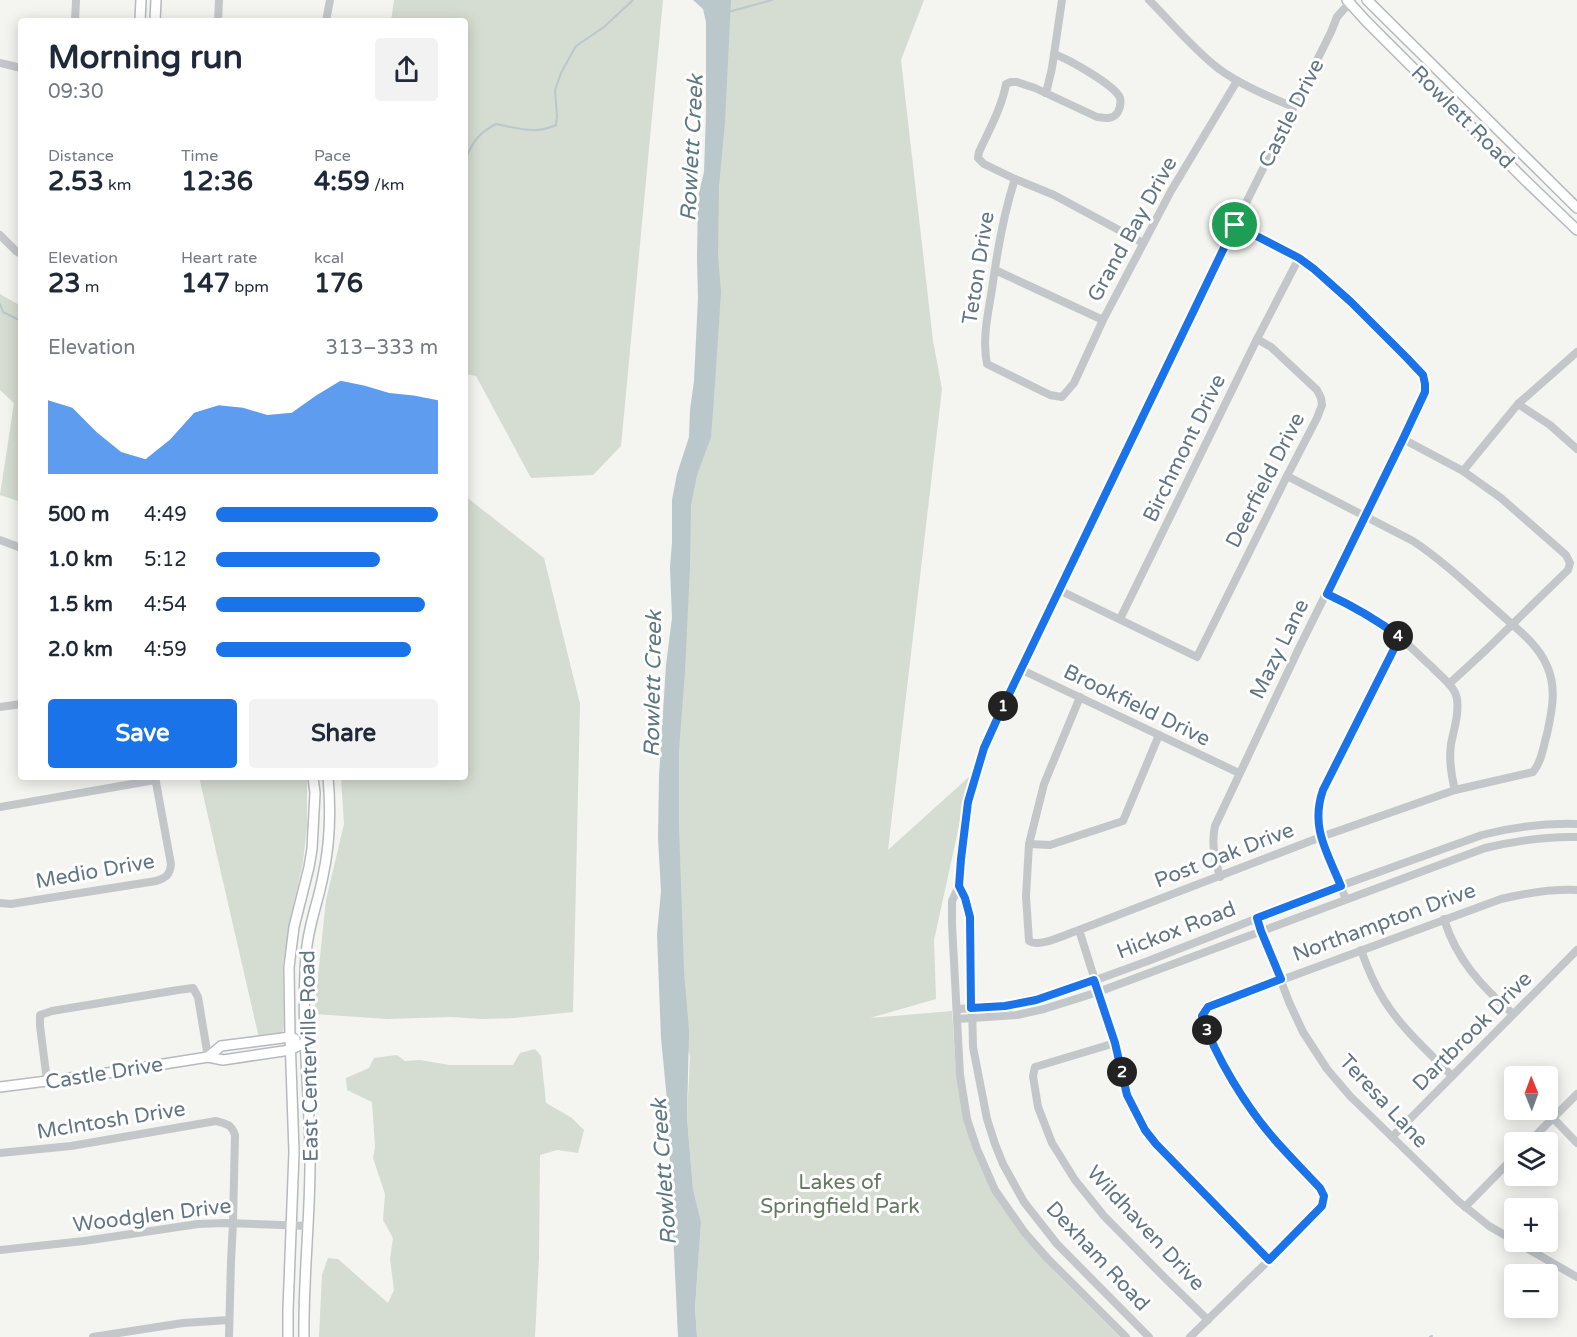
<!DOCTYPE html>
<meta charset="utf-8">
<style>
body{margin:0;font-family:"Varela Round",sans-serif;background:#f2f2f3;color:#1f2937;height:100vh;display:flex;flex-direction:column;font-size:22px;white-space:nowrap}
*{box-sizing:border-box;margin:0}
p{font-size:20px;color:#747a83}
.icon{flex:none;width:33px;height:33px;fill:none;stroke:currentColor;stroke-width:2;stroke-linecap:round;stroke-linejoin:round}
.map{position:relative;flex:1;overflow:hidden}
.side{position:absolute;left:18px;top:18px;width:450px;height:762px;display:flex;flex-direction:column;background:#fff;border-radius:6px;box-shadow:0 3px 15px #0003}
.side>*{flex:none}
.needle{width:39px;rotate:359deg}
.fabs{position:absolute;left:1504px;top:1066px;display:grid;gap:12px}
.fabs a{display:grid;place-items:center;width:54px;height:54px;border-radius:6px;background:#fff;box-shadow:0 3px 15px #0003;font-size:30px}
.pin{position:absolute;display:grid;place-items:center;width:51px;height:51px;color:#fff;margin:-26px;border:3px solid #fff;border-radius:50%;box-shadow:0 2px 6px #0007}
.km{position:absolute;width:30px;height:30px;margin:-15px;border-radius:50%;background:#222;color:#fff;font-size:16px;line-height:30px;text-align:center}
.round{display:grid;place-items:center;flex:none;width:63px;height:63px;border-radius:6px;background:#f2f2f3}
.head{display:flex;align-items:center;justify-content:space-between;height:102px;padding:0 30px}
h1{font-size:33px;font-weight:700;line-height:45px}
.stats{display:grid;grid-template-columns:repeat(3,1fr);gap:9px;height:102px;padding:6px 30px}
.stats div{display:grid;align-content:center}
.stats b{font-size:26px;font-weight:700}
.stats small{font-size:16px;font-weight:400}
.stats p{font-size:16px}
.chart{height:168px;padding:12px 30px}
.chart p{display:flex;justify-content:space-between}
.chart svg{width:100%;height:108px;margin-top:6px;fill:#1a73e8;opacity:.7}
.primary-button{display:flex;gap:12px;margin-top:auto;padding:12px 30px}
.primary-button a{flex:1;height:69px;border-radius:6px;background:#1a73e8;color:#fff;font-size:24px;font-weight:700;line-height:69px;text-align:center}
.primary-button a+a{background:#f2f2f3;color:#1f2937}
ul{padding:0 30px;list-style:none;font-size:20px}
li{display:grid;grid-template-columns:96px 72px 1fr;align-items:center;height:45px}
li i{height:15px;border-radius:8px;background:#1a73e8}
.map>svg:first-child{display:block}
.green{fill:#d5dcd1}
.water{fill:#bac7cb}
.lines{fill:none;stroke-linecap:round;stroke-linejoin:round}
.stream{stroke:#bac7cb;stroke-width:2}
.major-casing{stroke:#b6babe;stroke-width:12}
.minor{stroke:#c3c7ca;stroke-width:8}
.major{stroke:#fff;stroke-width:9}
.route-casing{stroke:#fff;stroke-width:12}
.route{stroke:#1a73e8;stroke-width:8}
.labels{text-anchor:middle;stroke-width:6;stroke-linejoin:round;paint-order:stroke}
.street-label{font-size:21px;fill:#617583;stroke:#fff}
.park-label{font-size:21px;fill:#677961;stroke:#fff}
.water-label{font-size:22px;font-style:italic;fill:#5d7880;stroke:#fff}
</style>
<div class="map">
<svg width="1577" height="1337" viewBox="0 0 1577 1337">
<rect width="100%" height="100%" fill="#f4f4f0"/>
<g class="green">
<path d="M394,0H663L621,446L593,475L531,478L476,376L465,374V21H391Z"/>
<path d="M715,0H924L901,60L933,341L942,389L888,850L970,776L934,940L936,999L870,1018L952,1011L956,1071L959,1091L975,1150L1020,1231L1056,1273L1120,1337H697L695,1308L701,1222L693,1189L687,1118L690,1057L684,1032L669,666L700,424Z"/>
<path d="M0,294L21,306V502L0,495L14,403L0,390Z"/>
<path d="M465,496L544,558L580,704L573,1012L514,1018L482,1019L451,1017L388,1019L314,1014L326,900L344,824L341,777H465Z"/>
<path d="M199,777H307V826L303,862L290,920L283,965L284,1025L283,1031L279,1035L259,1038Z"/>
<path d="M535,1049L541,1056L546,1103L572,1118L584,1130L578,1153L557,1150L540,1155L539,1258L535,1337H319L322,1275L328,1258L338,1259L388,1303L394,1290L390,1259L393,1238L383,1220L385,1194L373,1158L375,1147L372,1102L347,1090L346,1078L369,1068L374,1058L397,1055L405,1061L420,1060L449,1065H513L520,1053Z"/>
</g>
<path class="water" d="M693,0H731L725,122L719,186L718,255L721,292L715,383L711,437L697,475L691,505L690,566L685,671L679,750V827L684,972L689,1031L687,1118L693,1189L701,1222L695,1308L697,1337H678L667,1100L661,1038L657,934L661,891L658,838L659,776L666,665L672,618L670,567L672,543V500L677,474L689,437L690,410L694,381L698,298L697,259L698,197L704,172L706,114V22L703,9Z"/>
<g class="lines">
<g class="stream">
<path d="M728,12L772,0"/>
<path d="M465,160C473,141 479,133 496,124C518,128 535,135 556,125L557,116L555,90L561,73L576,46L604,27L633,0"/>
<path d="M0,304L3,312L21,321"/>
<path d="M1430,1337L1432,1336"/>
</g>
<defs>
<g id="major">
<path d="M1347,0L1366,21L1526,181L1577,230"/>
<path d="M1367,0L1577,208"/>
<path d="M140,21L141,0"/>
<path d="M155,21L156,0"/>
<path d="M208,1057L221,1046L290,1037L295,1039"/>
<path d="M0,1087L101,1074L208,1057L223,1060L290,1050L306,1042"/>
<path d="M288,1337V1310L294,1152L290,1037L289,967L294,927L309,867L312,849L315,793L313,777"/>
<path d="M304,1337C303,1275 311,1213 310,1151C309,1086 301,1021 306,956C307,929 318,903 323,876C330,844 331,810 328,777"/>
</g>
</defs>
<use href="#major" class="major-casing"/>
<g class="minor">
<path d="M1149,0C1172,23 1193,49 1219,69C1241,85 1268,96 1293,107"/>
<path d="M75,21L76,0"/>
<path d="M218,21L219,0"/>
<path d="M326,21L330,0"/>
<path d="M1054,54C1068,59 1115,85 1120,98C1121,102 1120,108 1118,112C1113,120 1105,118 1097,117L1035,88L1017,82H1011L1006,84C1002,107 989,130 979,152L978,158L984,164L1015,179L1054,195L1143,243"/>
<path d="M0,63L21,68"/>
<path d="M1046,93L1052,68L1062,0"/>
<path d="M1015,179C1003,215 997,252 992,289C988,314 982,339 987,364L1050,395L1062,397L1074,383L1103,320L1171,191L1237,81"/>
<path d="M0,235L16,251L21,254"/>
<path d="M995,270L1103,320"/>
<path d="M1518,404L1550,425L1577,449"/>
<path d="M1403,439L1463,471L1501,498L1566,555L1570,563L1568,570L1487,649L1449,684"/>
<path d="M1463,471L1518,404L1577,352"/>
<path d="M0,540L21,548"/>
<path d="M1059,590L1197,657L1287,476L1317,418L1322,405L1321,398L1317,390L1271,347L1257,339"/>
<path d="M1327,593C1352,605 1376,618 1398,636C1410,645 1420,657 1432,667C1440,676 1455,686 1457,699C1459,715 1454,729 1451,744C1449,760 1451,775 1455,790"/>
<path d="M1120,619L1257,339L1299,258"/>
<path d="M1020,669L1239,773"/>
<path d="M1080,697L1044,784L1029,844L1026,896L1029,941C1040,948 1066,934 1079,930L1321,837L1455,790L1533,772C1542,761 1543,747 1547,734C1552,711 1557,688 1547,666C1537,642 1513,626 1495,609C1468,585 1443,561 1413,541L1287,476"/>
<path d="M0,707L21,704"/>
<path d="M0,807L155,780"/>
<path d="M1029,844L1050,845L1123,821L1159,735"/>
<path d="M1220,877C1215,859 1211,844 1215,826L1300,646L1403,439L1425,392V384L1423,375L1407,358L1351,302L1314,269L1299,258L1235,225"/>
<path d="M959,886L965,898L970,917L973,1047L987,1119L995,1144L1003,1164L1024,1202L1057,1244L1149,1337"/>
<path d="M1346,899C1337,878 1320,845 1318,823C1316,812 1319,801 1323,790L1400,637"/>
<path d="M0,903L11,904L156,881C166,878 170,875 171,864L155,777"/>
<path d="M1257,918L1289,1002L1303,1032L1327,1069L1350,1096L1458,1201L1489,1226L1515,1241"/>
<path d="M1444,919C1456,959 1482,987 1513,1014"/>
<path d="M1079,930L1115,1043L1127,1095L1145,1130L1156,1145L1269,1260"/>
<path d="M1361,950C1367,967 1374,984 1384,1000C1402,1029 1429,1052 1452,1076"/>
<path d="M957,1009L1006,1006L1036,1000L1063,992L1148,961L1340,886L1482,835C1513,827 1544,823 1577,824"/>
<path d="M957,1019L1017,1015L1044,1009L1098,992L1485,848C1515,841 1546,836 1577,837"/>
<path d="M1115,1043L1035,1067L1033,1076L1038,1107L1052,1143L1075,1180L1104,1216L1165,1278L1208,1320"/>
<path d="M47,1081L40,1026V1015L52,1011L178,990L193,988L198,997L208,1057"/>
<path d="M1553,1118L1577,1143"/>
<path d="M1392,1137L1577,950"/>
<path d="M1528,1143L1577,1094"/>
<path d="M0,1153L71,1146L216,1121C227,1124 231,1124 235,1135L233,1223L231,1261L229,1337"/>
<path d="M1465,1207L1515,1156"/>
<path d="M1516,1242L1577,1277"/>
<path d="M0,1250L84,1241L198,1224L225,1223L308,1226"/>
<path d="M93,1337L183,1323L229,1320"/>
<path d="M1126,1337L1048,1259L1025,1233L995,1190L977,1149L967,1119L960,1075L952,924V901L959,886L961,859L968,802L984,748L998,717L1235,225L1331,32L1337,17L1352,0"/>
<path d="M1190,1337L1269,1260L1322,1206C1325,1199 1323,1195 1320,1188C1304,1171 1287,1155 1273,1137C1244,1101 1221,1062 1203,1021C1201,1014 1203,1012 1208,1007L1501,899C1526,893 1551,889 1577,890"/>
</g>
<use href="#major" class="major"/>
</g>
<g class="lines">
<defs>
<path id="route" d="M1235,225L1299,258L1314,269L1351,302L1407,358L1423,375L1425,384V392L1403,439L1327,594C1353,606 1377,620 1400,637L1323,790C1310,827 1327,852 1341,886L1257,918L1261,931L1281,979L1208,1007L1202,1016C1215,1057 1247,1108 1275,1140C1290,1157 1305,1172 1320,1188L1324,1196L1322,1206L1269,1260L1156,1144L1145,1130L1127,1095L1115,1043L1094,980L1036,1000L1005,1006L971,1008L970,917L965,898L959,886L961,859L968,802L984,748L998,717Z"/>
</defs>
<use href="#route" class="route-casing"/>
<use href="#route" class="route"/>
</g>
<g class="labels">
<g class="street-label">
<text transform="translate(1291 113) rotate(-63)" y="7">Castle Drive</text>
<text transform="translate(1463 117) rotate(45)" y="7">Rowlett Road</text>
<text transform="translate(1132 229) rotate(-61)" y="7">Grand Bay Drive</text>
<text transform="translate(978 268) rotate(-81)" y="7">Teton Drive</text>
<text transform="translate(1184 448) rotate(-64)" y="7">Birchmont Drive</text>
<text transform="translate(1265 480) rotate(-63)" y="7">Deerfield Drive</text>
<text transform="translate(1279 649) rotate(-64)" y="7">Mazy Lane</text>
<text transform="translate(1137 705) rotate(26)" y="7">Brookfield Drive</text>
<text transform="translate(1224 855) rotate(-21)" y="7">Post Oak Drive</text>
<text transform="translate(95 871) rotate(-10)" y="7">Medio Drive</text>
<text transform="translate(1384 922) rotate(-20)" y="7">Northampton Drive</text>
<text transform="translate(1176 930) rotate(-21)" y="7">Hickox Road</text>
<text transform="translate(1472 1031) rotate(-45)" y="7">Dartbrook Drive</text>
<text transform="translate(309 1056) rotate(-91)" y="7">East Centerville Road</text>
<text transform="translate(104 1073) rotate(-9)" y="7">Castle Drive</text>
<text transform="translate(1384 1101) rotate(47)" y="7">Teresa Lane</text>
<text transform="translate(111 1120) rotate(-9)" y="7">McIntosh Drive</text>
<text transform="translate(152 1215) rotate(-7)" y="7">Woodglen Drive</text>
<text transform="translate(1146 1228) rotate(47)" y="7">Wildhaven Drive</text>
<text transform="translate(1098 1256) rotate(47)" y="7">Dexham Road</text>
</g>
<g class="park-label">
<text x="840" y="1189">Lakes of<tspan x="840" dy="24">Springfield Park</tspan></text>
</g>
<g class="water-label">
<text transform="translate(691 148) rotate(-87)" y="8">Rowlett Creek</text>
<text transform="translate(652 684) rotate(-89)" y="8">Rowlett Creek</text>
<text transform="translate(663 1172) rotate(-94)" y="8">Rowlett Creek</text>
</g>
</g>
</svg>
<div class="fabs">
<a><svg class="needle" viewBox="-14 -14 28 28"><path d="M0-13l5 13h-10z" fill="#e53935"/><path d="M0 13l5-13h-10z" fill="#747a83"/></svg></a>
<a><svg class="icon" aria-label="layers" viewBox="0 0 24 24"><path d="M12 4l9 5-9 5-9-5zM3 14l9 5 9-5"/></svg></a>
<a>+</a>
<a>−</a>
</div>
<div class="pin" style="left:1235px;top:225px;background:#1e9e55"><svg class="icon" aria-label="arrive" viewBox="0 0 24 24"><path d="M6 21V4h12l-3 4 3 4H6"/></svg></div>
<b class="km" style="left:1003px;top:706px">1</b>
<b class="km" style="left:1122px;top:1072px">2</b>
<b class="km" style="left:1207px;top:1030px">3</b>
<b class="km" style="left:1398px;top:636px">4</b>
<section class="side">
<div class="head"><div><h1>Morning run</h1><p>09:30</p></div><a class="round"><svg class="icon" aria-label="share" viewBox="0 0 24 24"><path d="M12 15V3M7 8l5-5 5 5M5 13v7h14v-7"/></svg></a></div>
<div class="stats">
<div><p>Distance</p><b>2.53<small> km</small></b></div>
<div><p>Time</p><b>12:36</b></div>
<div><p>Pace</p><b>4:59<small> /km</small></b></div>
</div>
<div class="stats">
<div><p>Elevation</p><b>23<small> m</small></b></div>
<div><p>Heart rate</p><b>147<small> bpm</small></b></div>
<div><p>kcal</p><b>176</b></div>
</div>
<div class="chart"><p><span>Elevation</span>313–333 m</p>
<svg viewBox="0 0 160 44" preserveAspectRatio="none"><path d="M0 44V14L10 17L20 27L30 35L40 38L50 30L60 19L70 16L80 17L90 20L100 19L110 12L120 6L130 8L140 11L150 12L160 14V44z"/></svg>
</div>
<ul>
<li><b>500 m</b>4:49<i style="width:100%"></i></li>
<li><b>1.0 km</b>5:12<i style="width:74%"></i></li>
<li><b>1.5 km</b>4:54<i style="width:94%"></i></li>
<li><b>2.0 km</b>4:59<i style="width:88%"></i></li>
</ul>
<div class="primary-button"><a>Save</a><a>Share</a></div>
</section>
</div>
